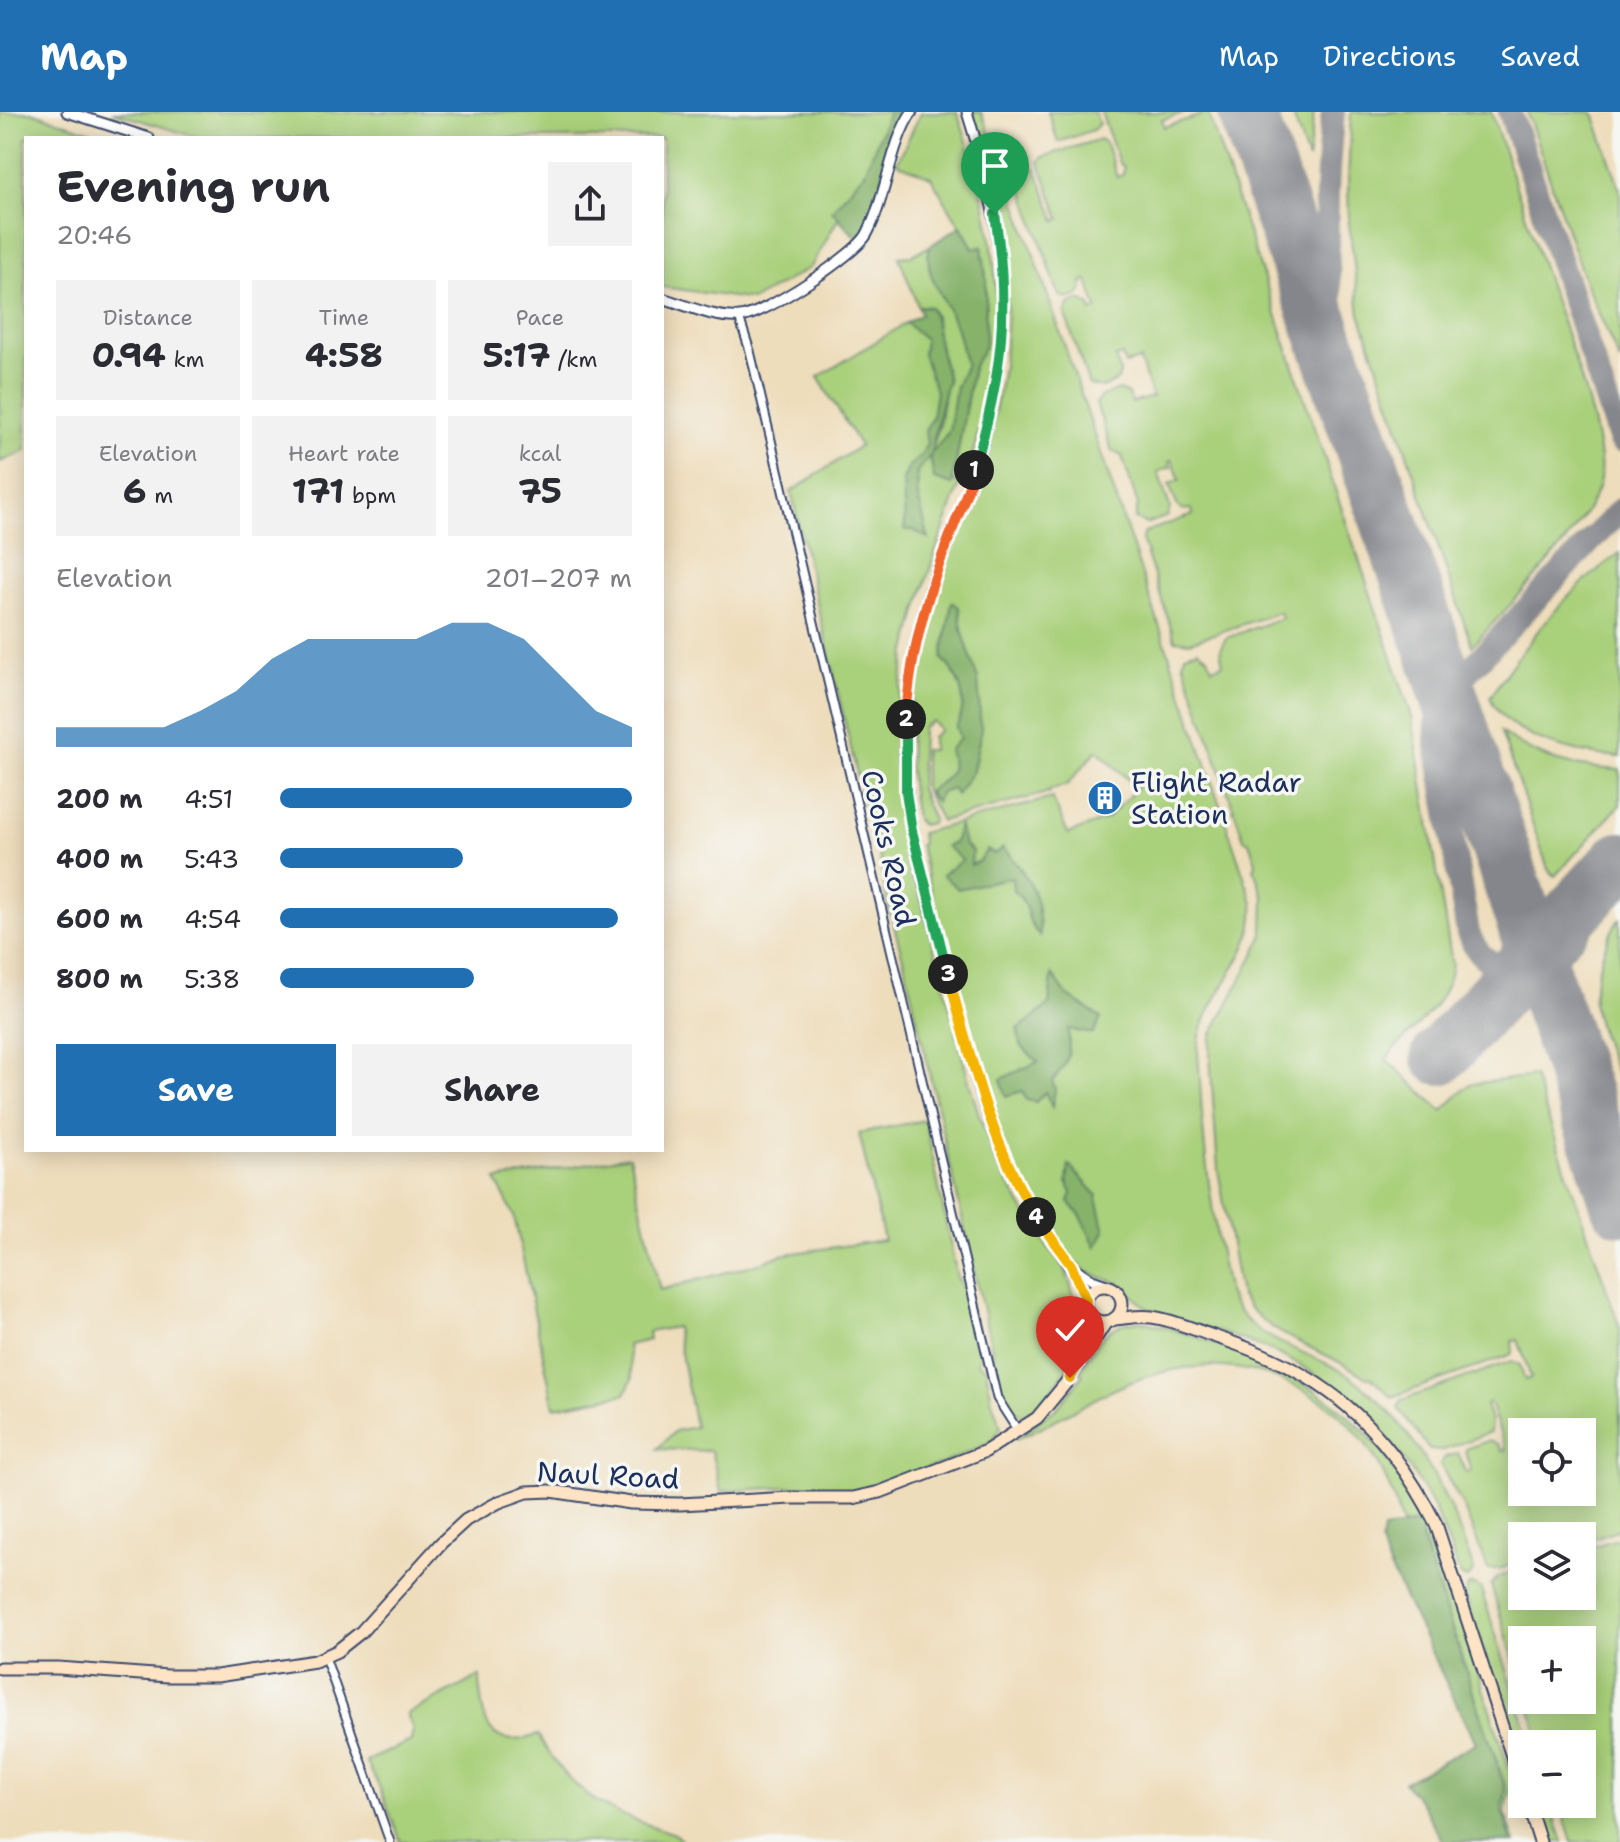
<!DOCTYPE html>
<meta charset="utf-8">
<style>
body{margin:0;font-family:"Shantell Sans",sans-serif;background:#f2f2f3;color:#2b2b33;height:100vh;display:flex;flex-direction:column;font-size:30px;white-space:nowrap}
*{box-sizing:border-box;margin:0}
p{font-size:26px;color:#7c7c81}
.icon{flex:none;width:44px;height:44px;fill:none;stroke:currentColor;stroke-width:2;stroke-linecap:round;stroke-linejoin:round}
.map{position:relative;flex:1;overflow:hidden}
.drawer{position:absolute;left:24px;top:24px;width:640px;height:1016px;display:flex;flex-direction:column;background:#fff;border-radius:0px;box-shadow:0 4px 20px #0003}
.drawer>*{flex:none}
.buttons{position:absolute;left:1508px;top:1306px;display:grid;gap:16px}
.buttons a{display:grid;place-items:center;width:88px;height:88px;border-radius:0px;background:#fff;box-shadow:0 4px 20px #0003;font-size:40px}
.pin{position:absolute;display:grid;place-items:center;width:68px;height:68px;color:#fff;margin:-82px -34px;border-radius:50% 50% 50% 0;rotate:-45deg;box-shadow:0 0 8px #0007}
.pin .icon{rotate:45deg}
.km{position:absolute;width:40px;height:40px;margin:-20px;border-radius:50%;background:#222;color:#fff;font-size:22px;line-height:40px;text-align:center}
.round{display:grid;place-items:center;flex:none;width:84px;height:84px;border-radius:0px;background:#f2f2f3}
.headline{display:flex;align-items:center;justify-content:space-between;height:136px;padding:0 32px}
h1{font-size:44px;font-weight:700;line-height:60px}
.stats{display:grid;grid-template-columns:repeat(3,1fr);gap:12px;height:136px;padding:8px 32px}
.stats div{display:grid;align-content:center;border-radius:0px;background:#f2f2f3;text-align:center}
.stats b{font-size:34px;font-weight:700}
.stats small{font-size:22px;font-weight:400}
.stats p{font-size:22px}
.chart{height:224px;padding:16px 32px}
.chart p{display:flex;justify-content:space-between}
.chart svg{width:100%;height:144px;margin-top:8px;fill:#1f6fb2;opacity:.7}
.button{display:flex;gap:16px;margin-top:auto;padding:16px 32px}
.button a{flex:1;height:92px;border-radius:0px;background:#1f6fb2;color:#fff;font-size:32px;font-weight:700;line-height:92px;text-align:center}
.button a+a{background:#f2f2f3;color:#2b2b33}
ul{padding:0 32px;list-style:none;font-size:26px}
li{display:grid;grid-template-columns:128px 96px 1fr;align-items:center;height:60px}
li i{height:20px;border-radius:10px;background:#1f6fb2}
header{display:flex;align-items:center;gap:48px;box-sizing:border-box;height:112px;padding:0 40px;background:#1f6fb2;color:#fff}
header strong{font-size:38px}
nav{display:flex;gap:44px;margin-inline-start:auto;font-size:28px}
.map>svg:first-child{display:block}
.green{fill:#a9d07a;stroke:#62806c;stroke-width:2;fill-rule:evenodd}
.forest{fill:#86b26a;stroke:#507064;stroke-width:2}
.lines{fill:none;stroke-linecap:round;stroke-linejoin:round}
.taxiway{stroke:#84868c;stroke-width:24}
.runway{stroke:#84868c;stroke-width:58}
.minor-casing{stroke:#3b496c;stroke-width:11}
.tertiary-casing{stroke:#3b496c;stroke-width:13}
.secondary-casing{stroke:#3b496c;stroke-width:15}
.minor{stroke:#fff;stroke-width:7}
.tertiary{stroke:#fff;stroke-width:9}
.secondary{stroke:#fee4c5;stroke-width:11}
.split-1-casing{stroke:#fff;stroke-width:16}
.split-2-casing{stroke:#fff;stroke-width:16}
.split-3-casing{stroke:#fff;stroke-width:16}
.split-4-casing{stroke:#fff;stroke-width:16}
.split-5-casing{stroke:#fff;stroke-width:16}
.split-1{stroke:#22a559;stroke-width:10}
.split-2{stroke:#f0652b;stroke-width:10}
.split-3{stroke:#22a559;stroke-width:10}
.split-4{stroke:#f5b400;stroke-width:10}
.split-5{stroke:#f5b400;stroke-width:10}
.labels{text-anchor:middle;stroke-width:7;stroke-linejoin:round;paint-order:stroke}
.poi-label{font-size:28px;fill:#1b2f5e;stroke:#f6f6f2;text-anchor:start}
.street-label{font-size:28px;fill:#1b2f5e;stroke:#f6f6f2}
</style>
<header>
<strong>Map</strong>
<nav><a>Map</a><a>Directions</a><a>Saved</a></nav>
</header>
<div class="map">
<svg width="1620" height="1730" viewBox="0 0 1620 1730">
<rect width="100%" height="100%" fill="#f6f6f2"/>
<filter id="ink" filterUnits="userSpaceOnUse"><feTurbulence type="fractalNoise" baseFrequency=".0125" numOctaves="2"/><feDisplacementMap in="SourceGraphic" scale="16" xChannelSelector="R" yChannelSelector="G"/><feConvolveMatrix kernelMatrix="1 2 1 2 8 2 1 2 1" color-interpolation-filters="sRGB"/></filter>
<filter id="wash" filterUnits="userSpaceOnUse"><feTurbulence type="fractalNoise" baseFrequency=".006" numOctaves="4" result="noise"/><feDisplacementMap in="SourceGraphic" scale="32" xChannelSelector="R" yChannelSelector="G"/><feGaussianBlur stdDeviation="1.8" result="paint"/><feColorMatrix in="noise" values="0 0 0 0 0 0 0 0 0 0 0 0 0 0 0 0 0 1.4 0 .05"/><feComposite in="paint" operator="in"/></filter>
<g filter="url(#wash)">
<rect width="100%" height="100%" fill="#edb"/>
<g class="green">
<path d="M0,0H31L109,26H26V339L0,350Z"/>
<path d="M112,0H893L867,55L811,155L753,188L662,175V26H200Z"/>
<path d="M921,0H957C1005,136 1008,216 969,355L962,361L954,360L973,254L985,234L986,166L982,135L973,136L931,65L897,51Z"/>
<path d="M972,0H981L1005,58L999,64H995L988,55Z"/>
<path d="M1048,0H1095L1099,12L1093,18L1058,30Z"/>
<path d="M1101,0H1186L1162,8L1164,15L1208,1L1412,605L1452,852C1448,893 1410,917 1386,947L1442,999L1470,972L1534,964L1620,1217V1417L1582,1430V1424H1522V1449L1499,1457H1488L1463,1394L1440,1352L1445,1345L1458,1341L1466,1361L1471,1359L1465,1340L1467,1336L1488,1329L1498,1332L1502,1339L1506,1338L1490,1291L1486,1292L1491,1309L1490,1320L1441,1339L1430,1338L1398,1296L1402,1288L1512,1249L1520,1253L1525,1268L1531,1266L1518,1228L1512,1229L1513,1240L1510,1243L1392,1285L1371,1265L1366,1266C1326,1236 1268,1228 1240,1183L1218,1058L1210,944L1211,924L1256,839L1263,822L1264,786L1254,757L1256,751L1249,730L1244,727L1183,550L1185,542L1198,538L1208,545L1212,556L1223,552L1220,537L1226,526L1282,506L1279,500L1190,530L1175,528L1142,427L1145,420L1193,403L1191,397L1181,398L1177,393L1169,372L1180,368L1172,348L1169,350L1171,355L1158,360L1170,395L1168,404L1146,412L1135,407L1138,393L1122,344L1112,339L1096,292L1101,284L1119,278L1128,282L1132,291L1152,285L1140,248L1125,252L1122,243L1115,245L1120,260L1118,268L1103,276L1089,273L1065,202L1069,193L1080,188L1089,192L1092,199L1097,197L1088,169L1082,170L1083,176L1079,183L1067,187L1059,183L1021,72L1023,63L1031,54L1036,57L1056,109L1060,107L1039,49L1043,45L1100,27L1106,32L1117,65L1123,63L1124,55L1119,51ZM1522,1320H1582V1380H1522Z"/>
<path d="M1292,0H1314L1308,48Z"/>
<path d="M1351,0H1491C1510,55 1528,111 1547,167C1561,208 1610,334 1599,372C1586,418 1506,496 1472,534L1360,202L1349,111L1348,70Z"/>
<path d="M1527,0H1592L1594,2L1620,78V114L1617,115L1620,122V250L1585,170Z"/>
<path d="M1003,70L1010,73L1012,78L1253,791C1258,840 1213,875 1201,920C1196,935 1199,952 1200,968C1203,1039 1213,1112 1228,1181C1249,1232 1309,1236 1351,1265C1414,1311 1451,1387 1474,1459L1468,1466L1462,1465L1459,1460C1450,1437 1443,1413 1431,1392C1397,1326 1342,1271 1274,1240C1237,1223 1196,1215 1157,1201L1143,1193L1118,1171L1089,1161L1075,1150L1060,1133L1018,1066L993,1009L924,752L920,733L922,731L921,721L1052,686L1068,722L1107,707L1137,676L1097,638L1067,673L1049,678L1050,680L941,709L924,676V638H932V625L940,618L932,609L922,616L920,677L933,708L931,711L922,713L916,707C901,628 913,548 938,472C956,420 978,370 991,316C1011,238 1012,160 995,81L996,75ZM1010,742L1017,760L947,759V758Z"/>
<path d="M930,134C922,164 946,187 956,215C961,227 961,239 966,252C948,294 950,328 952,373L953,367L959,374C937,436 914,496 903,560C888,650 907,731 929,817C943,868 956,919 969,970L981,1009L1007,1069L1036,1119L1065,1157L1079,1199L1080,1222L1070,1254L1037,1296L1023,1303L1007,1294L1003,1286L906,858L885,781L876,721L871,716L864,692L791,380L860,334L818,265L921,202L937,277L929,331L904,373L928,426L918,386L917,360C933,341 939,319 942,294C944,284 943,279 948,269L937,224L935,204L930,195L918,194L899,145L911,144Z"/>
<path d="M1620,441V645C1578,642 1508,629 1490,585C1526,531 1566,478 1620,441Z"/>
<path d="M1501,620C1539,649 1573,655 1620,658V693L1555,764L1548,757Z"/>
<path d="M1620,807V973C1613,951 1597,917 1594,896C1591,875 1606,822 1620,807Z"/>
<path d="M925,1008L957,1165L969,1189L982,1241L977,1251L986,1256L992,1289L1001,1316L990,1331L944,1351L851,1380L808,1374L721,1379L711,1339L657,1337L675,1319L695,1315L676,1215L648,1220L649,1228L628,1233L632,1267L625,1282L554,1295L514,1104L496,1068L629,1044L660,1178L764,1150L780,1143L884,1128L859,1021Z"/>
<path d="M1140,1209C1162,1213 1184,1221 1205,1228C1322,1265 1390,1322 1438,1437L1513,1669L1505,1700L1515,1730H1512L1502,1698L1506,1677L1422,1427L1423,1420L1419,1411L1402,1413C1395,1389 1388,1367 1375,1346C1332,1273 1240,1239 1159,1261C1108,1274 1064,1307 1016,1327L1058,1295L1082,1264L1080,1258C1098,1230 1105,1211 1140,1209Z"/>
<path d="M1620,1426V1730H1572L1560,1692H1582V1632H1541L1527,1588H1582V1528H1522V1574L1491,1473L1498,1465L1522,1457V1484H1582V1438Z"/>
<path d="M1472,1472L1481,1477L1531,1632H1522V1660L1465,1483L1468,1474Z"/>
<path d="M480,1564C480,1606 486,1641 538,1623C576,1688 606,1699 675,1722L683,1730H401L378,1672L366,1649L411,1629L413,1618L407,1602Z"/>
<path d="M1532,1692H1550L1563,1730H1545Z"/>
</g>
<g class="forest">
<path d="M889,0H900C890,35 878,100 857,127L832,98L865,60Z"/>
<path d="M961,114L973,136L982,134L986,166L985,234L973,254L952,373L934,367L930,344L917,360L918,386L929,427L913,418H905L903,368L909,354L922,343L927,331L925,319L932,305L936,280L923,242L925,227L906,211L921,202L918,194L930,195C935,204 935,212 937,222C939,238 945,254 948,270C942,281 934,327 932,341L949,319L956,275L966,252C961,239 961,227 956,215C946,187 922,164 930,134Z"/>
<path d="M952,490L959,495L962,518L978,568L981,619L973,659L956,683L953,677L940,681L936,690L927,680C947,665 957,664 949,638L960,626L956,615C970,590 960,566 942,546Z"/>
<path d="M959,712L964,732L972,739L971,753L978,750L987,738L995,742L1003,736C1030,765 1040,783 1040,824C1022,806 1032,793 1013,778L1012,765L958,777L942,763L962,748L946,734L955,730Z"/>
<path d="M1052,862L1067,883L1101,906L1093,922L1068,917C1071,940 1069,952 1052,969L1055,977L1052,995L1045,980L1036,990L1027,988L1022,979L1006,984L1001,967L1038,950L1020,933L1018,917L1049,893Z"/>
<path d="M1069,1053L1096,1082L1105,1119L1096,1135L1081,1104L1069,1090L1072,1081L1067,1070Z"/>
<path d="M1419,1411L1423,1420L1422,1428L1506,1678L1502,1698L1512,1730H1443L1423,1694L1404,1670L1476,1631L1385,1446L1381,1430L1383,1418Z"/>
</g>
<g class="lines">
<g class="taxiway">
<path d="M1333,0C1324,77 1324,153 1336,229C1341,260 1350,290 1358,320"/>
<path d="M1510,0L1620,329"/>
<path d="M1530,846C1497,857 1482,854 1468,821L1436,627L1438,601L1457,571L1620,398"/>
</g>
<g class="runway">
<path d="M1247,0L1429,524L1620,1094"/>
<path d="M1440,944L1620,749"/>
</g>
</g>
</g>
<g filter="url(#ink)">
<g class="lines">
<defs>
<g id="minor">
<path d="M739,205L750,239L997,1286L1018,1319"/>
<path d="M325,1545L390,1730"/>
</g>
<g id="tertiary">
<path d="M67,0L149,26"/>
<path d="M967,0C1010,136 1016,229 972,367C962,396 949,425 938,454C918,511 906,571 905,631C903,717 932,800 954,882C969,940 982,999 1008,1054C1031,1101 1066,1140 1086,1188"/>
<path d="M662,186C686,193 715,207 740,205C764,203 856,143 867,122C886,87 891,29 912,0"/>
<path d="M1073,1155L1092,1168L1109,1174"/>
</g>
<g id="secondary">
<circle cx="1104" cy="1192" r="18"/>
<path d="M1115,1207C1127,1206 1140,1203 1152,1205C1173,1208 1195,1218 1216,1225C1322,1259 1385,1312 1436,1412L1522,1675"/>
<path d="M1084,1242L1088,1200"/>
<path d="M0,1556H58L168,1564H217L315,1549L337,1539L361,1520L441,1431L466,1408L499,1390L527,1380L551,1379L631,1391L680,1392L792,1386H853L880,1380L986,1339L1037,1306L1070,1266L1106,1210"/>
<path d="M1528,1692L1540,1730"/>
</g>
</defs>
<use href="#minor" class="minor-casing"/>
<use href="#tertiary" class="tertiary-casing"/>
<use href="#secondary" class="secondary-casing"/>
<use href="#minor" class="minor"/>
<use href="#tertiary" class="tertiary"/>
<use href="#secondary" class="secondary"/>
</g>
</g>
<g class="lines" filter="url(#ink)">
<defs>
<path id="split-1" d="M974,358C1002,264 1010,199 995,102"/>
<path id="split-2" d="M906,607C909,556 921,504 938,456C949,423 965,391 974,358"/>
<path id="split-3" d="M906,607V680L912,719L948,862"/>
<path id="split-4" d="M948,862C971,946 990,1030 1036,1105"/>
<path id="split-5" d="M1036,1105L1071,1153L1086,1188L1084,1242L1070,1266"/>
</defs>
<use href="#split-1" class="split-1-casing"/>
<use href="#split-2" class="split-2-casing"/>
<use href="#split-3" class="split-3-casing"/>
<use href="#split-4" class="split-4-casing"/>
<use href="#split-5" class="split-5-casing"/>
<use href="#split-1" class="split-1"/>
<use href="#split-2" class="split-2"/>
<use href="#split-3" class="split-3"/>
<use href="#split-4" class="split-4"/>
<use href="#split-5" class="split-5"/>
</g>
<defs>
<symbol id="building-disc" viewBox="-11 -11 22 22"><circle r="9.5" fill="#1f6fb2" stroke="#f6f6f2"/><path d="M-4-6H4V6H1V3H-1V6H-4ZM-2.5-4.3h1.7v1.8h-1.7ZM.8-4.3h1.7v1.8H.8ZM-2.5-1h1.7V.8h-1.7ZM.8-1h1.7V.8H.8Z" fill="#fff"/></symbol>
</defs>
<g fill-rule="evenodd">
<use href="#building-disc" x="1085" y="666" width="40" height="40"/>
</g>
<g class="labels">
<g class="poi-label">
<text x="1131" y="680">Flight Radar<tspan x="1131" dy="32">Station</tspan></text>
</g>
<g class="street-label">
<text transform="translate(889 736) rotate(77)" y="10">Cooks Road</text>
<text transform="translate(608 1363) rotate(3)" y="10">Naul Road</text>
</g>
</g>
</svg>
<div class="buttons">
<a><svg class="icon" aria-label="locate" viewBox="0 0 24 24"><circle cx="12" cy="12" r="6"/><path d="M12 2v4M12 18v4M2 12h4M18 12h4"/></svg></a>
<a><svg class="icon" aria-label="layers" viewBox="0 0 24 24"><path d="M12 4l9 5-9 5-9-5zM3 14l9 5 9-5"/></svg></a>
<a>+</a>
<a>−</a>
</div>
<div class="pin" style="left:995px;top:102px;background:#1e9e55"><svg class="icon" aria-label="arrive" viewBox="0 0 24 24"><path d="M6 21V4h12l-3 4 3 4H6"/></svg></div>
<div class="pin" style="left:1070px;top:1266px;background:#d93025"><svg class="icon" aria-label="check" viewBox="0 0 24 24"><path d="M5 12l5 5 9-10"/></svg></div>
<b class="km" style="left:974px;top:358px">1</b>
<b class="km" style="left:906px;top:607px">2</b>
<b class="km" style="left:948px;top:862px">3</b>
<b class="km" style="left:1036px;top:1105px">4</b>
<section class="drawer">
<div class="headline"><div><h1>Evening run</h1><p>20:46</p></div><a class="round"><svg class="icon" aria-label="share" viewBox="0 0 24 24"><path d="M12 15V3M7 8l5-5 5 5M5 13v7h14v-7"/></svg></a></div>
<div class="stats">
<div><p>Distance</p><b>0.94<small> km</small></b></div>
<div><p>Time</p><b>4:58</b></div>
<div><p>Pace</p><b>5:17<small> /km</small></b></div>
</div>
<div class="stats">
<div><p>Elevation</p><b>6<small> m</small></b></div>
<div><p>Heart rate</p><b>171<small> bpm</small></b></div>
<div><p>kcal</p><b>75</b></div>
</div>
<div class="chart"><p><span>Elevation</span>201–207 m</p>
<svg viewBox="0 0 160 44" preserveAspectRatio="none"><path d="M0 44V38L10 38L20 38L30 38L40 33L50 27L60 17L70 11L80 11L90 11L100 11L110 6L120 6L130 11L140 22L150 33L160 38V44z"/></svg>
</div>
<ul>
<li><b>200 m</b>4:51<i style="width:100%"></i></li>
<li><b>400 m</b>5:43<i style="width:52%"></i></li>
<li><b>600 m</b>4:54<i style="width:96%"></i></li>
<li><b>800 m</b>5:38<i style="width:55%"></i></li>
</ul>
<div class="button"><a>Save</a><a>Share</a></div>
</section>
</div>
